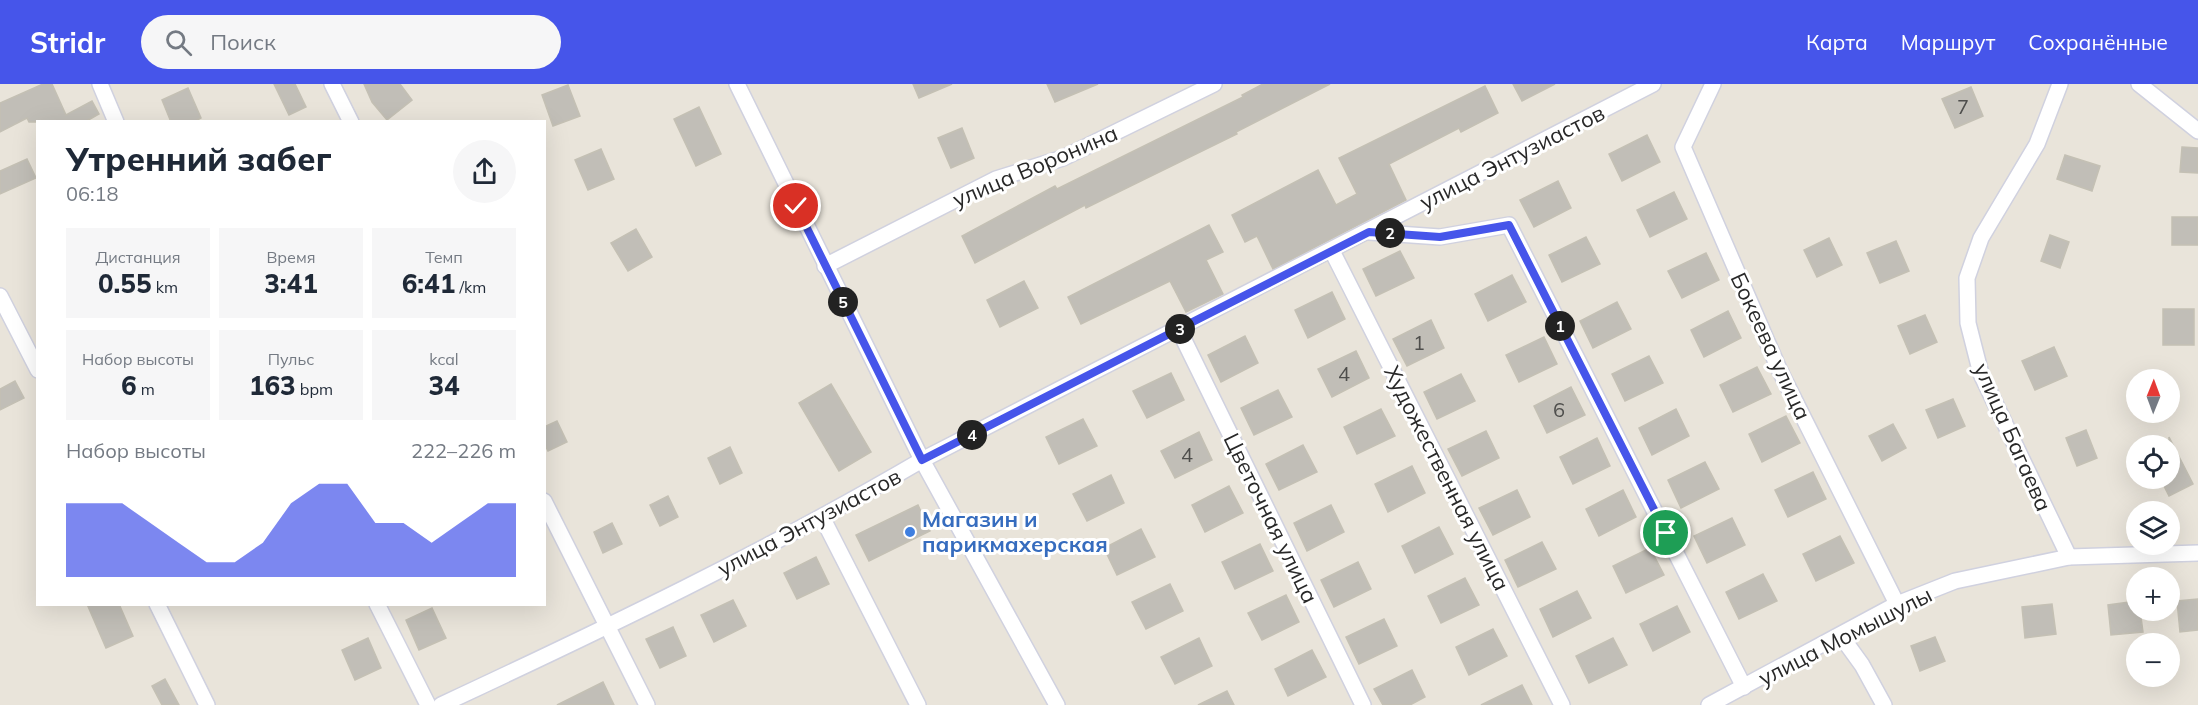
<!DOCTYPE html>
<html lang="ru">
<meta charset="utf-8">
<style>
body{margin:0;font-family:Mulish,sans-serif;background:#f6f6f7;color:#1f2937;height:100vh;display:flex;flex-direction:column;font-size:22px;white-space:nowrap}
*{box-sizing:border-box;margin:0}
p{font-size:20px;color:#747a83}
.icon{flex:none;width:33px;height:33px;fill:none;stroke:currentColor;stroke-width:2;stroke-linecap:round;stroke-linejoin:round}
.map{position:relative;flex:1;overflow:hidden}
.sheet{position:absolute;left:36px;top:36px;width:510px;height:486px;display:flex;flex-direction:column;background:#fff;border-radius:0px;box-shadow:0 6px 24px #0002}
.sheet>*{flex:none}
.needle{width:39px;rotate:1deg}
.fabs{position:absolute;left:2126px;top:285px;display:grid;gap:12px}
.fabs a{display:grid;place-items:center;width:54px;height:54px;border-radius:50%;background:#fff;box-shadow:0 6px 24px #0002;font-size:30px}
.pin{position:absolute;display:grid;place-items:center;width:51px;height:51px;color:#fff;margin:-26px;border:3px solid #fff;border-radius:50%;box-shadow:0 2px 6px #0007}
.km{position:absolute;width:30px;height:30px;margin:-15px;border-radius:50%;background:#222;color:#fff;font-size:16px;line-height:30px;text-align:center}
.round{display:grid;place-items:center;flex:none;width:63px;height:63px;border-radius:32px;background:#f6f6f7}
.summary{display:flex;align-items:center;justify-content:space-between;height:102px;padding:0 30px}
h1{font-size:33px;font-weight:800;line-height:45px}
.figures{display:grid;grid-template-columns:repeat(3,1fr);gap:9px;height:102px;padding:6px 30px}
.figures div{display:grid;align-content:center;border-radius:0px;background:#f6f6f7;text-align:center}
.figures b{font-size:26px;font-weight:800}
.figures small{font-size:16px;font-weight:400}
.figures p{font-size:16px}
.chart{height:168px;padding:12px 30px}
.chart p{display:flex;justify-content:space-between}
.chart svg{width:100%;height:108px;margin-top:6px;fill:#4655ea;opacity:.7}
header{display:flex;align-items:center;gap:36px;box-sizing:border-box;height:84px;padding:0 30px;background:#4655ea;color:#fff}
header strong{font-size:28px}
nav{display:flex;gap:33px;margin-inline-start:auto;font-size:21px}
.search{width:420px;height:54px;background:#f6f6f7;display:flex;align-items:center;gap:15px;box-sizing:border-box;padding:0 21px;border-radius:33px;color:#747a83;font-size:22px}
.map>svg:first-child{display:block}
.building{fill:#c1beb7;stroke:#c4c0b4;stroke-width:1.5}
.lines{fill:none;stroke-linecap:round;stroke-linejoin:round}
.street-casing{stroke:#d0d1df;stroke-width:18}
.street{stroke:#fff;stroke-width:15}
.route-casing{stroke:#fff;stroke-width:12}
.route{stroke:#4655ea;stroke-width:8}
.shop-dot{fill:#3f7fe0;stroke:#fff;stroke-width:2}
.labels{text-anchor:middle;stroke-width:6;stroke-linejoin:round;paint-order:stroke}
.number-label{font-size:20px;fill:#4e4e4c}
.street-label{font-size:22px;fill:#282828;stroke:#fff}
.shop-label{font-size:22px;font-weight:bold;fill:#366cbe;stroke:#fff;text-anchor:start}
</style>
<header>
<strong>Stridr</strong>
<div class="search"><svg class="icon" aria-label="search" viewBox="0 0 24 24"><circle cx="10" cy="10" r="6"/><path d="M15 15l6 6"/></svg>Поиск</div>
<nav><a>Карта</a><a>Маршрут</a><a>Сохранённые</a></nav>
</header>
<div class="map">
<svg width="2198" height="621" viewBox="0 0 2198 621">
<rect width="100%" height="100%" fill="#e9e4da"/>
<g class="building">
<path d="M43,0H52L66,31L92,17L99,30L85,38H29L27,34L0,48V19Z"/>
<path d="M274,0H295L306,23L289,31Z"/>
<path d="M364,0H400L412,16L387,36L372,18Z"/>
<path d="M913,0H952L919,14Z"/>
<path d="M1047,0H1098L1055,18Z"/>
<path d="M1263,0H1330L1236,48L1237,50L1086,124L1085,121L975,179L962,152L1055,102L1057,105L1243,13L1242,11Z"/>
<path d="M1513,0H1555L1522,17Z"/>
<path d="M568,1L580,32L553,42L542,11Z"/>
<path d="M1485,2L1498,29L1461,48L1459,44L1389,80L1406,116L1273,185L1257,152L1245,158L1232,131L1318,86L1336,121L1357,110L1339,74Z"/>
<path d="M1971,3L1983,32L1955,44L1942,15Z"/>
<path d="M188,4L201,34L194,38H171L162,16Z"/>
<path d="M699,23L721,70L696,82L674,35Z"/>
<path d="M962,44L974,74L951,84L938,54Z"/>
<path d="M1647,51L1660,78L1622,97L1609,70Z"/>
<path d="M2182,63L2198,64V89L2180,88Z"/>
<path d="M601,65L614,95L588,106L575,76Z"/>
<path d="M2065,71L2100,82L2092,107L2057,95Z"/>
<path d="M27,75L36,94L0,110V87Z"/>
<path d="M1558,97L1571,124L1534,143L1520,116Z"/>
<path d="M1674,108L1687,135L1650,153L1637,126Z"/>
<rect x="2172" y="133" width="26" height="28"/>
<path d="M1209,141L1223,168L1206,176L1223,210L1186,228L1170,197L1081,240L1068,213Z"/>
<path d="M636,145L652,173L628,187L611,159Z"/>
<path d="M2050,151L2069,158L2060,184L2041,177Z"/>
<path d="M1586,153L1600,180L1562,198L1549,171Z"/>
<path d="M1829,154L1842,181L1817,193L1804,166Z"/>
<path d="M1896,157L1909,187L1880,199L1867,169Z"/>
<path d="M1400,167L1414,194L1376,212L1363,185Z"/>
<path d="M1706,169L1719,196L1682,214L1668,187Z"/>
<path d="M1512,191L1526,218L1488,237L1475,210Z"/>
<path d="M1024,197L1038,224L1000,243L987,216Z"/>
<path d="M1332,208L1345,235L1308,254L1295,226Z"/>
<path d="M1617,218L1631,245L1593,264L1580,237Z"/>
<rect x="2163" y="225" width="31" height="36"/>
<path d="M1728,227L1741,254L1704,273L1691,246Z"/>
<path d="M1925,231L1937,258L1910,270L1898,242Z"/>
<path d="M1431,236L1444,264L1407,282L1393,255Z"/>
<path d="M1245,252L1258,279L1221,298L1208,271Z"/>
<path d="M1544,253L1557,280L1519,298L1506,271Z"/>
<path d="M2054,263L2067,292L2035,306L2022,277Z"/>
<path d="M1356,267L1369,294L1332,313L1318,285Z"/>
<path d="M1649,272L1663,299L1625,317L1612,290Z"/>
<path d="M1757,283L1771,310L1733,328L1720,301Z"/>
<path d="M1171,289L1184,316L1147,334L1133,307Z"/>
<path d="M1461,290L1475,317L1437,335L1424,308Z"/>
<path d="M15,297L24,314L0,326V305Z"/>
<path d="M831,300L871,368L839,387L799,319Z"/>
<path d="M1571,303L1585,331L1547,349L1534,322Z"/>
<path d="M1278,306L1292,333L1254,351L1241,324Z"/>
<path d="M1953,315L1965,342L1938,354L1926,326Z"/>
<path d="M1381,325L1395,352L1357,370L1344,343Z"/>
<path d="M1676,325L1689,352L1652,371L1639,344Z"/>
<path d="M1786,332L1800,359L1762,378L1749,350Z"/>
<path d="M1083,335L1097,362L1059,380L1046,353Z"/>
<path d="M557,337L567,358L548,367L544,359V343Z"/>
<path d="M1893,340L1906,364L1882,377L1869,352Z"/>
<path d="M2086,346L2097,374L2077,382L2066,354Z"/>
<path d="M1486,347L1499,374L1462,392L1448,365Z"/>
<path d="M1199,348L1212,376L1175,394L1161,367Z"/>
<path d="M2169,353L2193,400L2169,412L2160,394H2169Z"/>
<path d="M1597,354L1610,382L1573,400L1560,373Z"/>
<path d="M1303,361L1317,388L1279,406L1266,380Z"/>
<path d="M730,363L742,389L720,400L708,374Z"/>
<path d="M1705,378L1719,405L1681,424L1668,396Z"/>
<path d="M1412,382L1425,409L1388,428L1375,400Z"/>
<path d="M1813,388L1826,415L1788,433L1775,406Z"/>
<path d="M1111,391L1124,419L1087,437L1073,410Z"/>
<path d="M1229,402L1243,429L1205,448L1192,421Z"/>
<path d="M1517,406L1530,433L1493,451L1479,424Z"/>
<path d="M1623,406L1636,433L1599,452L1586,425Z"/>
<path d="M668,412L678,433L660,442L650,421Z"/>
<path d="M918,421L930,447L869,477L856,451Z"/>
<path d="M1331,421L1344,448L1307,467L1294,439Z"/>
<path d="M1732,434L1745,461L1707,479L1694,452Z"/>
<path d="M612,439L622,460L603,469L594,448Z"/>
<path d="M1439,443L1453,470L1415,489L1402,462Z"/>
<path d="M1141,445L1155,473L1117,491L1104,464Z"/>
<path d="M1840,452L1854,479L1816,497L1803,470Z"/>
<path d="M1542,458L1556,485L1518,503L1505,476Z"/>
<path d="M1260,460L1273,487L1235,505L1222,478Z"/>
<path d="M1650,464L1664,491L1626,509L1613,482Z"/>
<path d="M816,473L829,500L797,515L784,489Z"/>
<path d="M1358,478L1371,505L1334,523L1321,496Z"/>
<path d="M1763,490L1777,517L1739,535L1726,508Z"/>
<path d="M1465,494L1479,521L1441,539L1428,512Z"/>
<path d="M1170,500L1183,527L1146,545L1132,518Z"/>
<path d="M1577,507L1591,534L1553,553L1540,525Z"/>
<path d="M1286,511L1299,538L1262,556L1248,529Z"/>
<path d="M2198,515V546L2180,548L2177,517Z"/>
<path d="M733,516L746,542L714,558L701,531Z"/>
<path d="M2136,517V526H2140L2143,548L2111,551L2108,521Z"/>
<path d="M87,520H119L133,552L106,564Z"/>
<path d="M2052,520L2056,550L2025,554L2022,523Z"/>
<path d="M1677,522L1690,548L1653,567L1640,540Z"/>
<path d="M432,524L446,554L419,566L406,536Z"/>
<path d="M1384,535L1397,562L1359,580L1346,553Z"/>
<path d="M673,543L686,572L660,584L646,555Z"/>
<path d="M1493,545L1507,572L1469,591L1456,563Z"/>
<path d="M1935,553L1945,577L1920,587L1911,562Z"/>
<path d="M368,554L381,584L355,596L342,566Z"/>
<path d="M1199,554L1212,582L1175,600L1161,573Z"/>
<path d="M1613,554L1627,581L1589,599L1576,572Z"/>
<path d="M1312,566L1326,593L1288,612L1275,585Z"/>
<path d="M1412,586L1425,613L1410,621H1383L1374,605Z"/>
<path d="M165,595L179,621H162L152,602Z"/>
<path d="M603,598L614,621H557Z"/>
<path d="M1522,601L1532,621H1481Z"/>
<path d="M1227,607L1234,621H1198Z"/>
</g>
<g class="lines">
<defs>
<g id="street">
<path d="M100,0L116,38"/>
<path d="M332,0L351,38"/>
<path d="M737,0L922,376L1057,621"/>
<path d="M1713,0L1683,63L1779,285L1897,520"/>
<path d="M2060,0L2037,60L1981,154L1967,194L1968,239L1981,290L2069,473"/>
<path d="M2139,0L2198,47"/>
<path d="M1369,148L1440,153L1509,141L1744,603"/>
<path d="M1332,167L1562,621"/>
<path d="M825,182L996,95L1063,74L1214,0"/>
<path d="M0,212L38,286"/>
<path d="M1179,246L1363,621"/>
<path d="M544,417L647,621"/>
<path d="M823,435L918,621"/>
<path d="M157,520L207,621"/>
<path d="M377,520L428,621"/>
<path d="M1841,552L1862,581L1884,621"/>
<path d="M441,621C604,545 767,467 922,376L1653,0"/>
<path d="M1709,621L1897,520L1955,497L2069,473L2198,469"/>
</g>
</defs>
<use href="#street" class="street-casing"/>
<use href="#street" class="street"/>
</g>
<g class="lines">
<defs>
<path id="route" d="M796,122L922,376L1369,148L1440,153L1509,141L1666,449"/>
</defs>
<use href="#route" class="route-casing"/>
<use href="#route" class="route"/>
</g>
<circle class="shop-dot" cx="910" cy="448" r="6"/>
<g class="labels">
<g class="number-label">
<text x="1963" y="30">7</text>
<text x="1419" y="266">1</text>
<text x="1344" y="297">4</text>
<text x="1559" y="333">6</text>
<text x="1187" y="378">4</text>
</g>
<g class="street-label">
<text transform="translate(1512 73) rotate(-27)" y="8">улица Энтузиастов</text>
<text transform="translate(1035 82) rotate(-23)" y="8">улица Воронина</text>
<text transform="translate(1771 262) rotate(65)" y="8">Бокеева улица</text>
<text transform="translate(2013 353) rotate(66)" y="8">улица Багаева</text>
<text transform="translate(1447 394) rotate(63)" y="8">Художественная улица</text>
<text transform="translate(1271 434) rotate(64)" y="8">Цветочная улица</text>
<text transform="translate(809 438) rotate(-28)" y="8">улица Энтузиастов</text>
<text transform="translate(1845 552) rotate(-27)" y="8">улица Момышулы</text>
</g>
<g class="shop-label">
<text x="922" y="443">Магазин и<tspan x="922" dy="25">парикмахерская</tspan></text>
</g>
</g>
</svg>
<div class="fabs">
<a><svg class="needle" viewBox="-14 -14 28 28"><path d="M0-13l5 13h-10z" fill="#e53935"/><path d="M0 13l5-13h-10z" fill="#747a83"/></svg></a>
<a><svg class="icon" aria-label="locate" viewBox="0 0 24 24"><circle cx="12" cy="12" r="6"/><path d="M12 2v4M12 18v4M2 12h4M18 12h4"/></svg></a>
<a><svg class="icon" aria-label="layers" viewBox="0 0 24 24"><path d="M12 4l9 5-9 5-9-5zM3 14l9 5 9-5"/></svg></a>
<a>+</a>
<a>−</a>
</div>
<div class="pin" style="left:1666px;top:449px;background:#1e9e55"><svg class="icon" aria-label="arrive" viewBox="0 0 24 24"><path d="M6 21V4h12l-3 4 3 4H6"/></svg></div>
<div class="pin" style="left:796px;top:122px;background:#d93025"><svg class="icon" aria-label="check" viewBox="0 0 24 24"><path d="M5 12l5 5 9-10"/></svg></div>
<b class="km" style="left:1560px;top:242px">1</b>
<b class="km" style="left:1390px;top:149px">2</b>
<b class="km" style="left:1180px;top:245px">3</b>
<b class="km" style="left:972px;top:351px">4</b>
<b class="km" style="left:843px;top:218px">5</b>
<section class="sheet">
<div class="summary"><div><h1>Утренний забег</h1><p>06:18</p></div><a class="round"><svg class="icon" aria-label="share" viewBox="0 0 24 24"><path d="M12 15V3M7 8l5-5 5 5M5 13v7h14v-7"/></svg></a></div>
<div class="figures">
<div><p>Дистанция</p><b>0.55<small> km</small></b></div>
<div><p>Время</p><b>3:41</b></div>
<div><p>Темп</p><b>6:41<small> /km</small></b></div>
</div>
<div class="figures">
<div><p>Набор высоты</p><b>6<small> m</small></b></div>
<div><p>Пульс</p><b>163<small> bpm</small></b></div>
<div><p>kcal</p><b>34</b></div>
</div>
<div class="chart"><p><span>Набор высоты</span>222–226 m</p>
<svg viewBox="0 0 160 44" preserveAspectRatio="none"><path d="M0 44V14L10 14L20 14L30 22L40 30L50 38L60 38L70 30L80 14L90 6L100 6L110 22L120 22L130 30L140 22L150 14L160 14V44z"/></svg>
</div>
</section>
</div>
